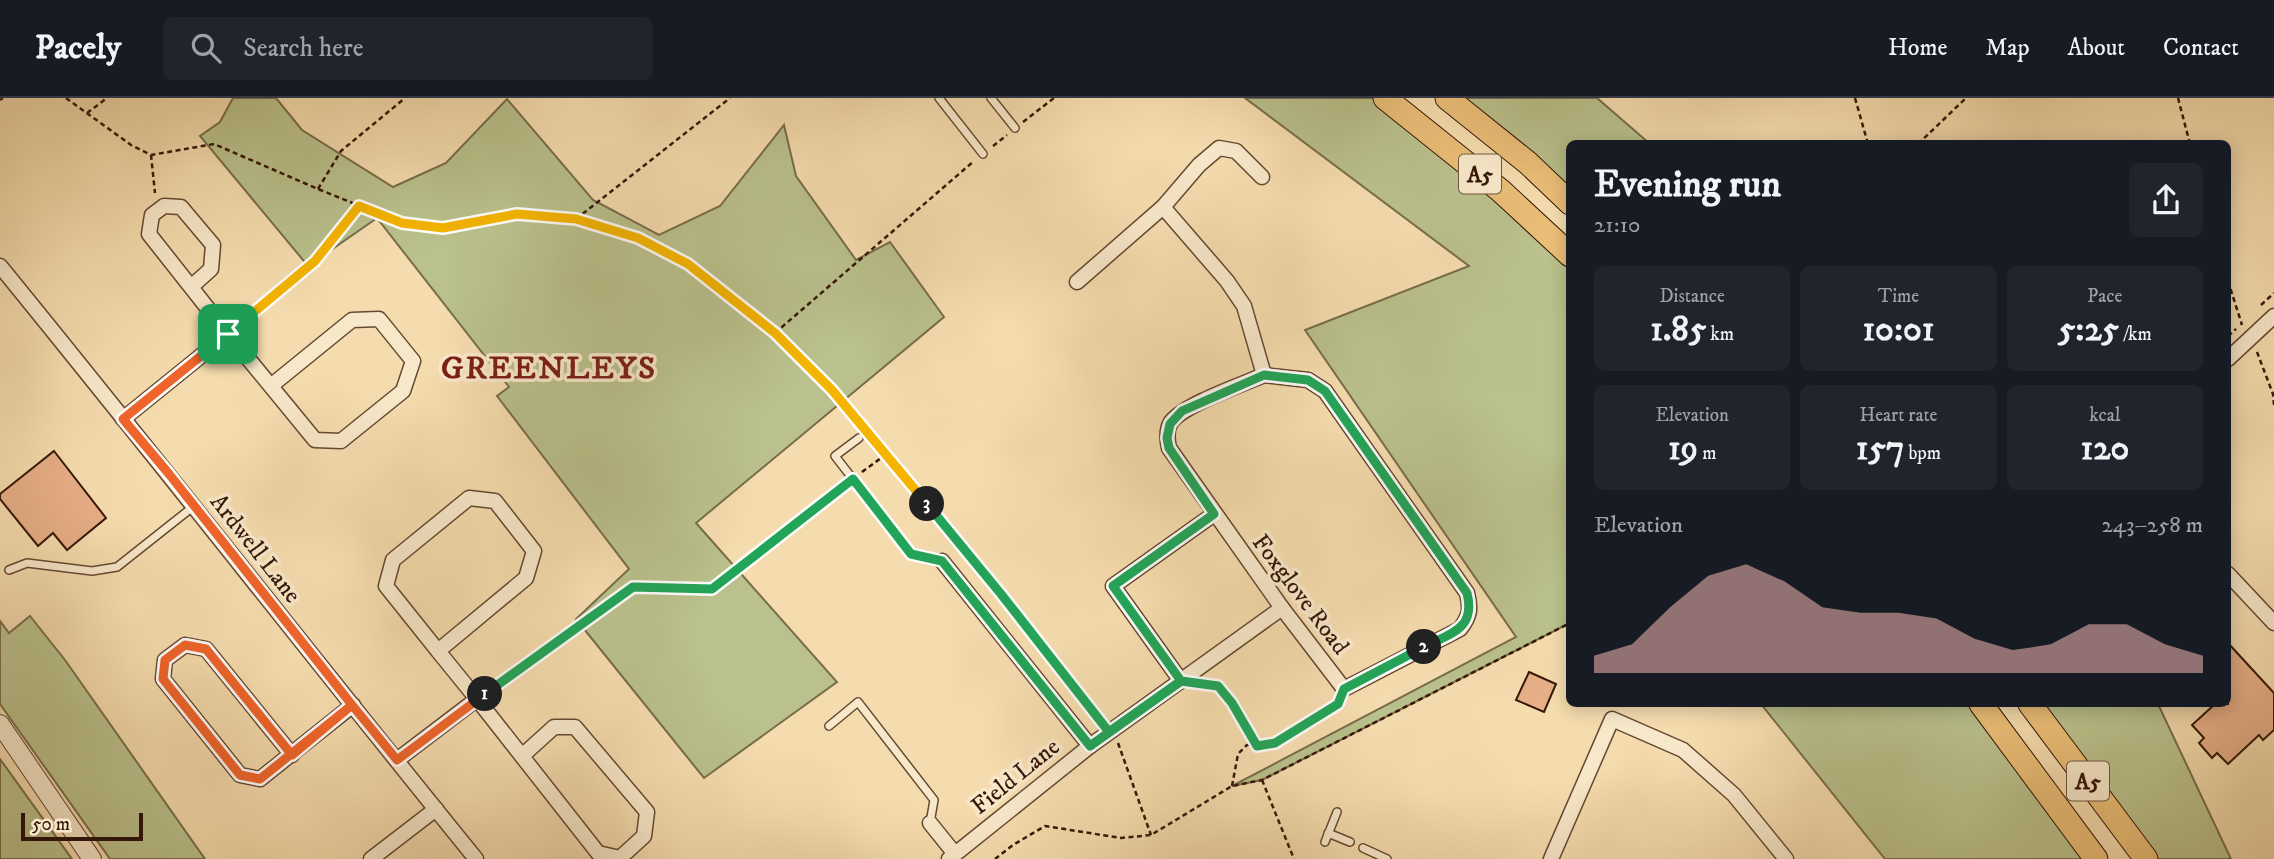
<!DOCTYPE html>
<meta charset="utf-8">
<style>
body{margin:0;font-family:"IM FELL DW Pica",serif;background:#20242c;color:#f1f3f6;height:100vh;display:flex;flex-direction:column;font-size:26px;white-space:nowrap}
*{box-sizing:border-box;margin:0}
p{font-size:23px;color:#9ea1a6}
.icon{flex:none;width:38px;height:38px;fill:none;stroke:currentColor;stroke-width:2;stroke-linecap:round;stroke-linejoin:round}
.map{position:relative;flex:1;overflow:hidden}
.drawer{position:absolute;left:1566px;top:42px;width:665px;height:567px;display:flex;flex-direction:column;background:#171b24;border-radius:10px;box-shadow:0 4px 18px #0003}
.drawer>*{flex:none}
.scale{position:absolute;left:21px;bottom:18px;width:122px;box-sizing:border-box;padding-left:7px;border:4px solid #351707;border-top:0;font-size:19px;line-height:24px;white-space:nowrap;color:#351707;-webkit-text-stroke:5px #f8e8ca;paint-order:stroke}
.pin{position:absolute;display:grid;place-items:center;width:60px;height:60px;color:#fff;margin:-30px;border-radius:14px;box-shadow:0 4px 10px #0006}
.km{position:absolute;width:35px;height:35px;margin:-18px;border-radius:50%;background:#222;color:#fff;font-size:19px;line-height:35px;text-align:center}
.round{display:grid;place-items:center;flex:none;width:74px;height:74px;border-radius:10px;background:#20242c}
.headline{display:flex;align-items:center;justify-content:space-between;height:119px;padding:0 28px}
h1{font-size:38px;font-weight:700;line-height:52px}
.metrics{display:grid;grid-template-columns:repeat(3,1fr);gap:10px;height:119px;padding:7px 28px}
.metrics div{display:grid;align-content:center;border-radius:10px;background:#20242c;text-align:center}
.metrics b{font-size:35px;font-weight:700}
.metrics small{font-size:19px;font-weight:400}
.metrics p{font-size:19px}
.chart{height:196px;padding:14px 28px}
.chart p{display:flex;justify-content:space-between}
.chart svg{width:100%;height:126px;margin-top:7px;fill:#c59692;opacity:.7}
header{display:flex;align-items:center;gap:42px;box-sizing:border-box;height:98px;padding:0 35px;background:#171b24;border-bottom:2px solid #363941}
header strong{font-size:33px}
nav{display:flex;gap:38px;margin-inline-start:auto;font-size:24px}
.search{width:490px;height:63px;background:#20242c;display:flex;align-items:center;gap:18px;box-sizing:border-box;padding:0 24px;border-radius:10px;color:#9ea1a6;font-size:26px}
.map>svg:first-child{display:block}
.green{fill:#bac18c;stroke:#786c4a;stroke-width:2}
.building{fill:#e7af88;stroke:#351707;stroke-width:2}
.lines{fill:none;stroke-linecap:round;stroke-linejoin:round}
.service-casing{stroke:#654831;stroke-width:10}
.minor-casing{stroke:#654831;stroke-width:17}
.tertiary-casing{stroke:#654831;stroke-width:20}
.trunk-casing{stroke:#351707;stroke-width:25}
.path{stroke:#351707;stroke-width:2.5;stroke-dasharray:5 3.5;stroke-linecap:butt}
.service{stroke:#f8e8ca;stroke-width:7}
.minor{stroke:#f8e8ca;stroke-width:14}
.tertiary{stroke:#f8e8ca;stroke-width:18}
.trunk{stroke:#eabe77;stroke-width:23}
.split-1-casing{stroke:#fff;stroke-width:14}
.split-2-casing{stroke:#fff;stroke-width:14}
.split-3-casing{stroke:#fff;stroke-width:14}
.split-4-casing{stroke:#fff;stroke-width:14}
.split-1{stroke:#f0652b;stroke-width:9}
.split-2{stroke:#22a559;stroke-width:9}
.split-3{stroke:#22a559;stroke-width:9}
.split-4{stroke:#f5b400;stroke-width:9}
.labels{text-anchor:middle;stroke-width:7;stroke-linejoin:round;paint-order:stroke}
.shield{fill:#f8e8ca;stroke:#705642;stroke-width:2}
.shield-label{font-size:23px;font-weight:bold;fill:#351707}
.street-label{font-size:24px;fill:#351707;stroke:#f8e8ca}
.district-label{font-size:32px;font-weight:bold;letter-spacing:2px;fill:#7a1f14;stroke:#f8e8ca}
</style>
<header>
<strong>Pacely</strong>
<div class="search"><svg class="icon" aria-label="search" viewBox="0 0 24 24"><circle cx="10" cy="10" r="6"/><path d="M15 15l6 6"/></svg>Search here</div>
<nav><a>Home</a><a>Map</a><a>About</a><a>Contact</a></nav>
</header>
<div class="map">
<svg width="2274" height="761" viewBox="0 0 2274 761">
<rect width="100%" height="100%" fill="#f5dcae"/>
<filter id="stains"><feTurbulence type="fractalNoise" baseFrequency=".00286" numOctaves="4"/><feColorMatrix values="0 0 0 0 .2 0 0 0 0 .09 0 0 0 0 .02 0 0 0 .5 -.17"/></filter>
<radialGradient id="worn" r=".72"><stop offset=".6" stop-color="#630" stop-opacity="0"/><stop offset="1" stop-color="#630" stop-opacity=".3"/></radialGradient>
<g class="green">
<path d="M233,0H276L302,32L393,89L446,65L507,1L593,102L659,137L720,108L784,27L796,78L856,162L890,144L944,219L696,425L837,584L704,680L576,521L629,471L497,298L509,289L377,120L308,168L200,38L220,24Z"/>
<path d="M1245,0H1385L1570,157V525L1262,682L1232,688L1516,539L1305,232L1469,168Z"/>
<path d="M1447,0H1597L1649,45L1570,46V105Z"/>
<path d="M30,518L65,562L205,761H110L0,606V523L9,535Z"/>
<path d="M1761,606H1981L2096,761H1885Z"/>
<path d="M2030,606H2158L2231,761H2146Z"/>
<path d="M0,661L72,761H0Z"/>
</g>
<g class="building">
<path d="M54,353L106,420L67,452L53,435L38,448L0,401V396Z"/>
<path d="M2228,545L2274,595V632L2263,642L2259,637L2228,666L2217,655L2212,660L2199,645L2204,640L2192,627L2215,606H2228Z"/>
<path d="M1529,574L1556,586L1544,614L1516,602Z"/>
</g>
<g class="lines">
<defs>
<g id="service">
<path d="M939,0L983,56"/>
<path d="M991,0L1015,30"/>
<path d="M859,340L835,358L911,456L942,463"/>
<path d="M9,472L27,465L92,473L117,469L194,408"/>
<path d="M829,628L858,604L934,702L930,725"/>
<path d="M1328,735L1350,744"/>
<path d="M1325,744L1337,714"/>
<path d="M1363,750L1387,761"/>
</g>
<g id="minor">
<path d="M1163,109L1227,183L1244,208L1264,277"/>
<path d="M0,168C160,364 316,564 476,761"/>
<path d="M1077,184L1163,109L1199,67L1219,50L1236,53L1262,79"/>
<path d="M191,189L211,171L213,147L181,109L164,108L152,117L149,136L228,236"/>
<path d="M2228,261L2274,218"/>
<path d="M1264,277L1308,282L1325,293L1467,495C1471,511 1470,518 1460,531L1344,591L1282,510L1169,350C1167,341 1166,332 1171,324C1185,306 1241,287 1264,277Z"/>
<path d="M123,321L228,236L315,342L341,343L403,293L413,263L379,221L352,222L272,287"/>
<path d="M942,463L1090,648"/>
<path d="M2228,476L2274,525"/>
<path d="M438,553L386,488L393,462L469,400L495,403L534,453L526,480L438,553L477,601"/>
<path d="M1181,583L1113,488L1214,416"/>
<path d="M292,657L206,551L185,547L165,562L163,581L240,677L260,681L353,607"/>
<path d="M397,662L477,601L598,755L620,760L644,738L647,714L575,629H554L522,658"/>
<path d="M930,725L955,756"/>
<path d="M371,761L436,711"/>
<path d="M949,761L1090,648L1282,510"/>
<path d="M1551,761L1612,621L1683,652L1734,697L1786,761"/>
</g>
<path id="tertiary" d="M0,626L92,761"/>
<g id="trunk">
<path d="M1385,0L1501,93L1570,157"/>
<path d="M1447,0L1528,65L1570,105"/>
<path d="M1981,606L2096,761"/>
<path d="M2030,606L2146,761"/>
</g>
</defs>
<use href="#service" class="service-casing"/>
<use href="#minor" class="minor-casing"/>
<use href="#tertiary" class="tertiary-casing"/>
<use href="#trunk" class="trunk-casing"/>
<g class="path">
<path d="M66,0L131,47L151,57L214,46L318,91L402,125L443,130L517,115L576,121L638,140L688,166L775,235L832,292L863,329"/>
<path d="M1855,0L1868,46"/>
<path d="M2178,0L2190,46"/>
<path d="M0,2L3,0"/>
<path d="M87,15L107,0"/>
<path d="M1023,24L1054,0"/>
<path d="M1918,46L1966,0"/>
<path d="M993,48L1007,37"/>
<path d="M151,57L155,95"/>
<path d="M318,91L341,53L405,0"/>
<path d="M576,121L730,0"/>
<path d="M2228,183L2242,227"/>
<path d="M2261,207L2274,195"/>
<path d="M239,228L315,163L359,108"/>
<path d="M775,235L974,63"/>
<path d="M2228,238L2236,231"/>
<path d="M2257,254L2273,296L2274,307"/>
<path d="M872,340L1001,496L1100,623"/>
<path d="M862,374L885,357"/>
<path d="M1202,586L1218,588L1232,605L1257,648"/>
<path d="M488,593L633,489L712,491L843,388"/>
<path d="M1118,645L1151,737"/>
<path d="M1262,682L1294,761"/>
<path d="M1232,688L1238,656L1247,647L1275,645L1339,604"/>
<path d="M995,761L1013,747L1045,728L1121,740L1151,737L1232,688L1262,682L1570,525"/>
</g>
<use href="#service" class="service"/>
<use href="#minor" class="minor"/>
<use href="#tertiary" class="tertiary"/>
<use href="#trunk" class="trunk"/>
</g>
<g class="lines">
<defs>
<path id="split-1" d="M228,236L123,321L169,376L352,607L292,657L206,551L185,547L165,562L163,581L240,677L260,681L352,607L397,662L485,596"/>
<path id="split-2" d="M485,596L633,489L712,491L853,381L911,456L942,463L1090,648L1181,583L1218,588L1232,605L1257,648L1275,645L1338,606L1344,591L1424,549"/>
<path id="split-3" d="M927,406L1001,496L1109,634L1181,583L1113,488L1214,416L1169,350L1167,340L1170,326L1182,313L1264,277L1308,282L1325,293L1467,495C1476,531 1451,535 1424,549"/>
<path id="split-4" d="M228,236L315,163L359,108L402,125L443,130L517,116L576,121L638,140L688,166L775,235L832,292L927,406"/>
</defs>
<use href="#split-1" class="split-1-casing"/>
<use href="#split-2" class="split-2-casing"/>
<use href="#split-3" class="split-3-casing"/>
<use href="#split-4" class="split-4-casing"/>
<use href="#split-1" class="split-1"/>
<use href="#split-2" class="split-2"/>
<use href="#split-3" class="split-3"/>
<use href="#split-4" class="split-4"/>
</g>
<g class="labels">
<g class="shield">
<rect x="1459" y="56.5" width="42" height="39" rx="5"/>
<rect x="2067" y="663.5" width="42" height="39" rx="5"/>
</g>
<g class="shield-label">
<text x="1480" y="84">A5</text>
<text x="2088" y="691">A5</text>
</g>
<g class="street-label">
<text transform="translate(256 450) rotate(52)" y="8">Ardwell Lane</text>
<text transform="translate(1301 496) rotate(53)" y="8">Foxglove Road</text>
<text transform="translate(1015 678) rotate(-39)" y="8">Field Lane</text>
</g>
<g class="district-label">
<text x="549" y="280">GREENLEYS</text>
</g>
</g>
<rect width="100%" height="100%" filter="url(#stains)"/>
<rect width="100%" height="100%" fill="url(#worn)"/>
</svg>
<div class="scale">50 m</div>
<div class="pin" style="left:228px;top:236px;background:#1e9e55"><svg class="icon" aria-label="arrive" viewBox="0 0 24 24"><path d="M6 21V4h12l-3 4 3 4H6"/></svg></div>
<b class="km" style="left:485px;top:596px">1</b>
<b class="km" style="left:1424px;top:549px">2</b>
<b class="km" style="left:927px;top:406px">3</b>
<section class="drawer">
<div class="headline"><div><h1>Evening run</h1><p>21:10</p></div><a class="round"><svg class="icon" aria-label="share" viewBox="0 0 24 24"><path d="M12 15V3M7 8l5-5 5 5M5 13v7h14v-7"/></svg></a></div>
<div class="metrics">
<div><p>Distance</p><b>1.85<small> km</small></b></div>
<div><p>Time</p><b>10:01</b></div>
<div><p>Pace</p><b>5:25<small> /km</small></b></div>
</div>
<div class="metrics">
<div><p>Elevation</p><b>19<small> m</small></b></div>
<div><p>Heart rate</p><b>157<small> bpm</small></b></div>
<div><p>kcal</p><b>120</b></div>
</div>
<div class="chart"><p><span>Elevation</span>243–258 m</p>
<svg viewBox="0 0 160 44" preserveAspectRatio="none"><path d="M0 44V38L10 34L20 21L30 10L40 6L50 12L60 21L70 23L80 23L90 25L100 32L110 36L120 34L130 27L140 27L150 34L160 38V44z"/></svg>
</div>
</section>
</div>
